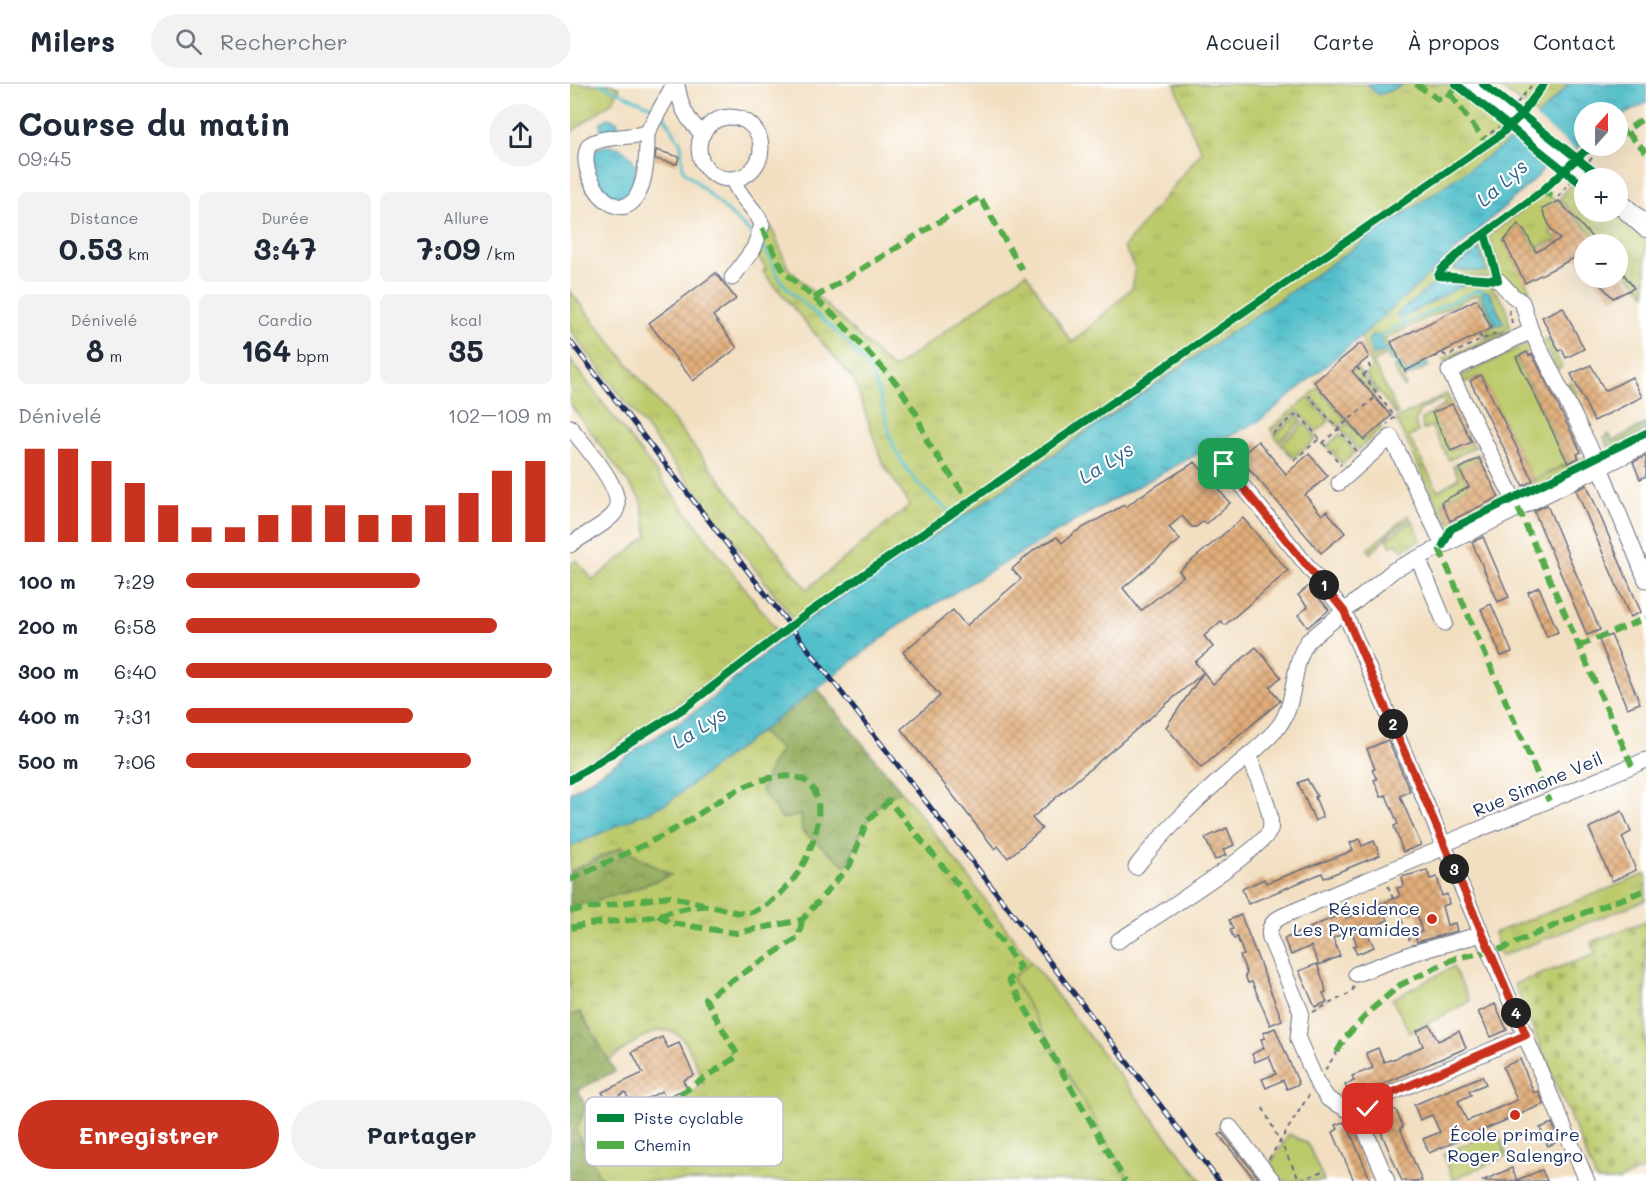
<!DOCTYPE html>
<html lang="fr">
<meta charset="utf-8">
<style>
body{margin:0;font-family:Mali,sans-serif;background:#f2f2f3;color:#1f2937;height:100vh;display:flex;flex-direction:column;font-size:22px;white-space:nowrap}
*{box-sizing:border-box;margin:0}
p{font-size:20px;color:#747a83}
.icon{flex:none;width:33px;height:33px;fill:none;stroke:currentColor;stroke-width:2;stroke-linecap:round;stroke-linejoin:round}
.map{position:relative;flex:1;overflow:hidden}
.side{display:flex;flex-direction:column;background:#fff;width:570px}
.side>*{flex:none}
.needle{width:39px;rotate:21deg}
.tools{position:absolute;left:1004px;top:18px;display:grid;gap:12px}
.tools a{display:grid;place-items:center;width:54px;height:54px;border-radius:50%;background:#fff;box-shadow:0 6px 24px #0002;font-size:30px}
.pin{position:absolute;display:grid;place-items:center;width:51px;height:51px;color:#fff;margin:-26px;border-radius:12px;box-shadow:0 3px 9px #0006}
.km{position:absolute;width:30px;height:30px;margin:-15px;border-radius:50%;background:#222;color:#fff;font-size:16px;line-height:30px;text-align:center}
.round{display:grid;place-items:center;flex:none;width:63px;height:63px;border-radius:32px;background:#f2f2f3}
.overview{display:flex;align-items:center;justify-content:space-between;height:102px;padding:0 18px}
h1{font-size:33px;font-weight:800;line-height:45px}
.stats{display:grid;grid-template-columns:repeat(3,1fr);gap:9px;height:102px;padding:6px 18px}
.stats div{display:grid;align-content:center;border-radius:9px;background:#f2f2f3;text-align:center}
.stats b{font-size:30px;font-weight:800}
.stats small{font-size:16px;font-weight:400}
.stats p{font-size:16px}
.chart{height:168px;padding:12px 18px}
.chart p{display:flex;justify-content:space-between}
.chart svg{width:100%;height:108px;margin-top:6px;stroke:#c8321e;stroke-width:6}
.cta{display:flex;gap:12px;margin-top:auto;padding:12px 18px}
.cta a{flex:1;height:69px;border-radius:36px;background:#c8321e;color:#fff;font-size:24px;font-weight:800;line-height:69px;text-align:center}
.cta a+a{background:#f2f2f3;color:#1f2937}
ul{padding:0 18px;list-style:none;font-size:20px}
li{display:grid;grid-template-columns:96px 72px 1fr;align-items:center;height:45px}
li i{height:15px;border-radius:8px;background:#c8321e}
header{display:flex;align-items:center;gap:36px;box-sizing:border-box;height:84px;padding:0 30px;background:#fff;border-bottom:2px solid #e0e1e3}
header strong{font-size:28px}
nav{display:flex;gap:33px;margin-inline-start:auto;font-size:21px}
.search{width:420px;height:54px;background:#f2f2f3;display:flex;align-items:center;gap:15px;box-sizing:border-box;padding:0 21px;border-radius:33px;color:#747a83;font-size:22px}
main{display:flex;flex:1;min-height:0}
.map>svg:first-child{display:block}
.grass{fill:url(#grass-tufts);stroke:#6c7c65;stroke-width:1.5}
.forest{fill:url(#forest-crowns);stroke:#586e5f;stroke-width:1.5}
.cemetery{fill:url(#cemetery-stones);stroke:#6c7c65;stroke-width:1.5}
.green{fill:#bdca6c;stroke:#6c7c65;stroke-width:1.5}
.water{fill:url(#water-ripples);stroke:#367794;stroke-width:1.5}
.pier{fill:#f2dfc1}
.lines{fill:none;stroke-linecap:round;stroke-linejoin:round}
.stream{stroke:#52bfcb;stroke-width:3}
.building{fill:url(#building-cross-hatch)}
.minor-casing{stroke:#666d81;stroke-width:17}
.major-casing{stroke:#666d81;stroke-width:22}
.path{stroke:#666d81;stroke-width:2;stroke-dasharray:4.5 4.5;stroke-linecap:butt}
.minor{stroke:#fff;stroke-width:15}
.major{stroke:#fff;stroke-width:20}
.rail-casing{stroke:#1b2f5e;stroke-width:5}
.rail{stroke:#fff;stroke-width:3;stroke-dasharray:9;stroke-linecap:butt}
.path-bridge{stroke:#666d81;stroke-width:2;stroke-dasharray:4.5 4.5;stroke-linecap:butt}
.quiet{stroke:#52ab49;stroke-width:6;stroke-dasharray:12 6;stroke-linecap:butt}
.cycleway-casing{stroke:#fff;stroke-width:11}
.cycleway{stroke:#00873e;stroke-width:8}
.route-casing{stroke:#fff;stroke-width:12}
.route{stroke:#c8321e;stroke-width:8}
.poi-dot{fill:#c8321e;stroke:#fff;stroke-width:2}
.labels{text-anchor:middle;stroke-width:4.5;stroke-linejoin:round;paint-order:stroke}
.street-label{font-size:18px;fill:#1b2f5e;stroke:#fff}
.poi-label{font-size:18px;fill:#1b2f5e;stroke:#fff;text-anchor:end}
.water-label{font-size:20px;font-style:italic;fill:#2e6184;stroke:#fff}
.key{fill:#fff;stroke:#bbc1cf;stroke-width:1.5}
.key-label{font-size:16px;fill:#1b2f5e}
</style>
<header>
<strong>Milers</strong>
<div class="search"><svg class="icon" aria-label="search" viewBox="0 0 24 24"><circle cx="10" cy="10" r="6"/><path d="M15 15l6 6"/></svg>Rechercher</div>
<nav><a>Accueil</a><a>Carte</a><a>À propos</a><a>Contact</a></nav>
</header>
<main>
<section class="side">
<div class="overview"><div><h1>Course du matin</h1><p>09:45</p></div><a class="round"><svg class="icon" aria-label="share" viewBox="0 0 24 24"><path d="M12 15V3M7 8l5-5 5 5M5 13v7h14v-7"/></svg></a></div>
<div class="stats">
<div><p>Distance</p><b>0.53<small> km</small></b></div>
<div><p>Durée</p><b>3:47</b></div>
<div><p>Allure</p><b>7:09<small> /km</small></b></div>
</div>
<div class="stats">
<div><p>Dénivelé</p><b>8<small> m</small></b></div>
<div><p>Cardio</p><b>164<small> bpm</small></b></div>
<div><p>kcal</p><b>35</b></div>
</div>
<div class="chart"><p><span>Dénivelé</span>102–109 m</p>
<svg viewBox="0 0 160 44" preserveAspectRatio="none"><path d="M5 44V6M15 44V6M25 44V11M35 44V20M45 44V29M55 44V38M65 44V38M75 44V33M85 44V29M95 44V29M105 44V33M115 44V33M125 44V29M135 44V24M145 44V15M155 44V11"/></svg>
</div>
<ul>
<li><b>100 m</b>7:29<i style="width:64%"></i></li>
<li><b>200 m</b>6:58<i style="width:85%"></i></li>
<li><b>300 m</b>6:40<i style="width:100%"></i></li>
<li><b>400 m</b>7:31<i style="width:62%"></i></li>
<li><b>500 m</b>7:06<i style="width:78%"></i></li>
</ul>
<div class="cta"><a>Enregistrer</a><a>Partager</a></div>
</section>
<div class="map">
<svg width="1076" height="1097" viewBox="0 0 1076 1097">
<defs>
<pattern id="grass-tufts" width="24" height="20" patternUnits="userSpaceOnUse" patternTransform="scale(1.5)"><rect width="24" height="20" fill="#bdca6c"/><path d="M3 7l-1-3M5 7V3M7 7l1-3M15 17l-1-3M17 17v-4M19 17l1-3" fill="none" stroke="#a2ae60"/></pattern>
<pattern id="forest-crowns" width="20" height="18" patternUnits="userSpaceOnUse" patternTransform="scale(1.5)"><rect width="20" height="18" fill="#96ae60"/><path d="M2 6a3 3 0 1 1 6 0M12 15a3 3 0 1 1 6 0" fill="none" stroke="#7a8e52"/></pattern>
<pattern id="cemetery-stones" width="16" height="16" patternUnits="userSpaceOnUse" patternTransform="scale(1.5)"><rect width="16" height="16" fill="#bdca6c"/><path d="M2 7V4a2 2 0 0 1 4 0v3zM10 15v-3a2 2 0 0 1 4 0v3z" fill="#a2ae60"/></pattern>
<pattern id="water-ripples" width="26" height="14" patternUnits="userSpaceOnUse" patternTransform="scale(1.5)"><rect width="26" height="14" fill="#52bfcb"/><path d="M2 4q2-2 4 0t4 0M15 11q2-2 4 0t4 0" fill="none" stroke="#439ca8"/></pattern>
<pattern id="building-cross-hatch" width="8" height="8" patternUnits="userSpaceOnUse" patternTransform="scale(1.5)"><rect width="8" height="8" fill="#e2ae7a"/><path d="M0 0l8 8M0 8l8-8" fill="none" stroke="#b68e67"/></pattern>
</defs>
<rect width="100%" height="100%" fill="#fff"/>
<filter id="ink" filterUnits="userSpaceOnUse"><feTurbulence type="fractalNoise" baseFrequency=".0167" numOctaves="2"/><feDisplacementMap in="SourceGraphic" scale="12" xChannelSelector="R" yChannelSelector="G"/><feConvolveMatrix kernelMatrix="1 2 1 2 8 2 1 2 1" color-interpolation-filters="sRGB"/></filter>
<filter id="wash" filterUnits="userSpaceOnUse"><feTurbulence type="fractalNoise" baseFrequency=".008" numOctaves="4" result="noise"/><feDisplacementMap in="SourceGraphic" scale="24" xChannelSelector="R" yChannelSelector="G"/><feGaussianBlur stdDeviation="1.35" result="paint"/><feColorMatrix in="noise" values="0 0 0 0 0 0 0 0 0 0 0 0 0 0 0 0 0 1.4 0 .05"/><feComposite in="paint" operator="in"/></filter>
<g filter="url(#wash)">
<rect width="100%" height="100%" fill="#f2dfc1"/>
<g class="grass">
<path d="M0,0H43L50,4L42,18L0,49Z"/>
<path d="M605,0H878L909,25L939,58L410,421L226,543L217,526L0,246V207L237,505L340,421L312,378L284,296L193,188L196,184L186,171L201,142L218,184L323,285L456,189L502,259L562,204L565,184L554,163L632,67L621,46Z"/>
<path d="M925,0H999L969,32Z"/>
<path d="M1001,100L1014,107V128H1043L1076,154V210L1047,178V160H1031L989,115Z"/>
<path d="M973,110L989,117L980,150L990,155L969,163L970,166L966,168L956,149L948,141L934,157L960,206L954,208L940,195H931L919,152Z"/>
<path d="M913,154L926,194L875,191L873,188L875,185Z"/>
<path d="M859,190L865,195L918,198L936,222L940,245L913,253L911,249L924,243L907,210L815,255L822,270L826,268L829,274L821,278L817,271L803,278L828,329L826,331L796,291L802,284L798,274L800,272L790,252Z"/>
<path d="M941,248L877,280L874,275L925,251Z"/>
<path d="M979,255L992,283L987,286L973,258Z"/>
<path d="M0,276L206,545L148,593L0,691V481L6,476L23,496L78,452L71,416L0,320Z"/>
<path d="M856,277L859,282L833,295L836,303L834,304L823,283L831,279L835,287Z"/>
<path d="M786,284L807,309L768,343L740,311L748,304L775,335L803,311L788,294H775Z"/>
<path d="M1001,298L1015,327L1009,331L994,302Z"/>
<path d="M876,310L882,320L863,330L881,367L902,358L905,363L879,376L861,342L853,346L852,335L875,321L872,315L850,326L845,338L848,348L839,353L868,407L889,394L883,382L908,370L910,374L889,385L899,403L871,418L880,437L908,424L912,431L883,445L877,436L875,437L826,335Z"/>
<path d="M738,313L759,337L747,348L728,327L703,348L700,345Z"/>
<path d="M728,331L732,337L709,358L704,351Z"/>
<path d="M735,339L747,354L723,374L711,360Z"/>
<path d="M778,339L794,356L810,342L812,345L788,366L771,345Z"/>
<path d="M770,350L785,368L772,380L757,362Z"/>
<path d="M1017,371L1016,379L955,410H948L952,408H947L946,405Z"/>
<path d="M929,413L933,420L916,429L912,422Z"/>
<path d="M838,431L840,434L821,448L801,469L798,465Z"/>
<path d="M842,436L851,456L831,466L827,459L821,462L817,455Z"/>
<path d="M190,647L212,666L202,679L231,731L276,782C291,754 297,719 331,707L397,791L461,878L455,882L524,1035L560,1097H32L5,1046L16,1025L40,1071L110,1029L106,1020L134,1000C128,987 122,965 112,954C90,932 58,964 39,976L10,928L0,932V823L57,808L100,791L51,763L0,788V763L160,670Z"/>
<path d="M1076,790V816L931,872L924,849Z"/>
</g>
<g class="forest">
<path d="M1076,339V348L1039,366L1034,354L1039,350L1043,357Z"/>
<path d="M246,603L331,707C299,719 289,753 276,782L232,747L231,731L212,735L191,706L202,679L211,666L190,647Z"/>
<path d="M51,763L101,791L57,808L0,823V788Z"/>
<path d="M10,928L45,987L8,1006L16,1025L6,1046L32,1097H0V932Z"/>
</g>
<path class="cemetery" d="M1076,837V1084L1048,1097H1027L944,900L1026,870L1021,858Z"/>
<g class="green">
<path d="M960,258L964,265L946,274L998,379L963,397L911,292L893,299L890,293Z"/>
<path d="M461,878L632,1097H560L442,894Z"/>
<path d="M883,883L900,917L840,949L822,915Z"/>
<path d="M927,1047L937,1072L883,1095L873,1070Z"/>
<path d="M719,1050L738,1060L754,1097H707L698,1083Z"/>
</g>
<g class="water">
<path d="M797,0H829L831,2L809,11Z"/>
<path d="M999,0H1076V19L1047,34V28H1014V57L996,77L982,72L967,93L789,254L692,335L517,430L331,540L97,719L0,763V709L132,623L226,543L410,421L953,48Z"/>
<path d="M38,34L47,37L49,46L31,49L30,39Z"/>
<circle cx="39" cy="89" r="27"/>
<path d="M909,164L917,188L885,186L884,184Z"/>
<path d="M867,198L894,201L831,234L827,230Z"/>
<path d="M913,207L919,208L934,240L926,241L911,210Z"/>
<path d="M802,251L809,252L816,267L803,272L798,257Z"/>
</g>
<path class="pier" d="M964,32L1008,68L998,79L983,76L976,84L940,54Z"/>
<g class="lines">
<g class="stream">
<path d="M30,0L85,24"/>
<path d="M93,30L111,60L113,86L183,151"/>
<path d="M192,161C202,172 203,190 217,204C243,230 275,250 296,281C309,301 314,328 320,351C330,386 362,419 394,435"/>
<path d="M831,234L835,241"/>
<path d="M809,252L907,206L913,207"/>
<path d="M816,267L823,277"/>
<path d="M827,281L831,288L836,291L857,280"/>
</g>
</g>
<g id="blocks">
<g class="building">
<path d="M86,66L109,73L107,80L85,75Z"/>
<path d="M989,117L1028,160H1014V182L1006,173L955,199L934,157L948,140L956,149L966,168L990,155L982,147L972,125Z"/>
<path d="M1047,181L1064,204L1043,214L1024,194H1047Z"/>
<path d="M146,189L166,215L143,232L167,264L123,297L79,239Z"/>
<path d="M907,215L921,244L835,287L821,258Z"/>
<path d="M993,223L1014,265L996,274L992,265L989,267L972,233Z"/>
<path d="M791,259L799,273L782,287L821,332L794,356L744,298Z"/>
<path d="M957,268L959,272L962,270L1011,368L1007,370L1009,374L998,379L946,273Z"/>
<path d="M1021,281L1035,307L1062,293L1072,313L1024,337L1001,290Z"/>
<path d="M911,291L963,397L953,402L900,297Z"/>
<path d="M882,320L902,358L881,367L862,329Z"/>
<path d="M688,357L716,390L739,370L758,392L735,411L752,431L757,427L775,449L751,469L669,373Z"/>
<path d="M1076,372V392L1070,395L1063,378Z"/>
<path d="M909,374L929,413L880,437L871,418L899,403L889,385Z"/>
<path d="M625,378L660,419L636,440L634,437L626,443H622L612,432L599,443L610,456L553,504L571,527L613,492L609,487L673,434L718,487L655,541L651,537L634,552L643,563L625,578L643,600L686,563L711,593L700,603L710,617L631,684L596,643L633,589L462,734L472,745L438,774L428,762L425,765L331,645L370,612L333,568L383,526L396,542L451,495L442,485L465,465L487,453L492,459L505,448L554,421L556,423L570,412Z"/>
<path d="M1017,401L1071,528L1060,533L1006,406Z"/>
<path d="M977,421L1030,546L1017,551L964,427Z"/>
<path d="M913,453L939,513L928,518L902,458Z"/>
<path d="M739,502L759,526L738,543L728,531L738,523L728,511Z"/>
<path d="M969,503L988,548L977,553L958,508Z"/>
<path d="M921,520L942,568L931,572L911,525Z"/>
<path d="M1041,551L1070,619L1057,624L1029,556Z"/>
<path d="M818,656L840,707L830,712L851,761L833,768L824,742L828,740L816,711L811,713L804,696L807,695L802,686L805,685L797,665Z"/>
<path d="M737,695L747,712L745,713L753,733L745,737L728,699Z"/>
<path d="M1052,727L1061,748L1052,753L1066,786L1042,797L1019,744Z"/>
<path d="M657,744L664,761L653,766L656,771L645,776L635,754Z"/>
<path d="M789,755L792,762L804,757L810,771L754,794L752,789L678,820L672,805L694,795L696,799L774,770L783,766L780,759Z"/>
<path d="M857,786L860,795L867,793L872,812L877,810L879,820L872,822L877,841L885,839L887,847L847,858L845,850L852,848L847,829L840,831L837,822L816,831L818,836L796,846L804,863L787,870L783,862L787,861L781,846L763,854L770,872L749,881L741,862L721,871L714,855L774,829L776,834L830,812L827,804L834,802L832,793Z"/>
<path d="M671,831L712,936L700,941L682,898L678,899L675,891L677,890L670,872L674,871L667,853L664,855L660,846L663,845L659,836Z"/>
<path d="M747,880L754,899L756,908L753,909L757,918L745,923L729,887Z"/>
<path d="M925,920L937,946L921,953L908,928Z"/>
<path d="M860,941L868,957L889,947L896,964L781,1014L775,1001L784,997L782,992L803,984L796,969L808,964L814,978L826,974L853,962L847,947Z"/>
<path d="M705,944L729,1000L717,1005L713,996L696,1004L692,995L706,990L699,972L685,978L682,970L694,964L691,955L695,954L693,949Z"/>
<path d="M92,953L98,964L109,959L124,991L113,996L117,1004L95,1014L92,1007L70,1018L73,1023L65,1027L55,1008L38,1018L32,1008L73,989L62,968Z"/>
<path d="M950,975L964,1009L968,1007L974,1020L859,1069L853,1055L870,1048L862,1031L850,1036L844,1021L912,992L916,1000L899,1007L901,1011L888,1017L897,1037L947,1016L933,983Z"/>
<path d="M817,1026H826L833,1043L830,1044L852,1097H832L805,1034Z"/>
<path d="M774,1038L777,1041L801,1097H784L763,1048L768,1045L766,1041Z"/>
<path d="M982,1039L989,1057L978,1062L970,1044Z"/>
<path d="M652,1049L691,1097H686L649,1051Z"/>
<path d="M942,1084L947,1096L972,1086L977,1097H912Z"/>
</g>
</g>
</g>
<g filter="url(#ink)">
<use href="#blocks" fill-opacity="0" stroke="#666d81" stroke-width="1.5"/>
<g class="lines">
<defs>
<g id="minor">
<path d="M107,0C110,21 116,36 133,50"/>
<circle cx="160" cy="64" r="31"/>
<path d="M77,49C79,185 0,98 19,61C34,51 60,54 77,49L104,0"/>
<path d="M162,194L184,164L192,141C187,125 169,115 163,95"/>
<path d="M928,196L943,212L952,218L961,247"/>
<path d="M0,343C12,359 62,412 43,431C32,443 13,451 0,461"/>
<path d="M654,379L774,527L1017,1097"/>
<path d="M769,399L821,353L873,461"/>
<path d="M948,424L879,287L961,247L1030,383L1076,496"/>
<path d="M848,474L875,539"/>
<path d="M874,760L1076,676"/>
<path d="M566,783C592,749 623,720 655,691C673,676 694,661 709,642C728,616 720,582 738,557L824,486L1076,361"/>
<path d="M548,857C574,840 692,767 700,746C705,732 684,686 679,671"/>
<path d="M786,890L843,869L912,850"/>
<path d="M793,1034L758,1015L747,999L728,955L731,928L700,854C697,842 705,835 715,831L875,763"/>
<path d="M660,1043L703,1097"/>
<path d="M817,1097L794,1044L793,1034L803,1020L817,1011L956,951"/>
</g>
<g id="major">
<path d="M900,0L1019,94"/>
<path d="M1047,117L1076,143"/>
</g>
</defs>
<use href="#minor" class="minor-casing"/>
<use href="#major" class="major-casing"/>
<g class="path">
<path d="M947,19L961,2"/>
<path d="M913,54L929,43"/>
<path d="M1019,77L1031,65"/>
<path d="M988,113L1000,98"/>
<path d="M939,226L943,243"/>
<path d="M909,250L912,255"/>
<path d="M864,273L873,270L877,272L928,248"/>
<path d="M787,283L825,333L817,340"/>
<path d="M794,291L800,284L797,275"/>
<path d="M702,350L728,329L753,359L768,345L739,312"/>
<path d="M753,359L771,381"/>
<path d="M787,367L768,345L807,312"/>
<path d="M724,376L749,355"/>
<path d="M818,802L840,857"/>
<path d="M743,928L782,908L784,901"/>
<path d="M755,986L767,968"/>
<path d="M693,1024L730,1097"/>
<path d="M699,1075L739,1011"/>
<path d="M731,1096L753,1087"/>
</g>
<use href="#minor" class="minor"/>
<use href="#major" class="major"/>
<defs>
<path id="rail" d="M0,257L649,1097"/>
</defs>
<use href="#rail" class="rail-casing"/>
<use href="#rail" class="rail"/>
<path class="path-bridge" d="M1015,78L1036,94"/>
<g class="quiet">
<path d="M846,0L868,15L876,14L884,5"/>
<path d="M880,10L917,60"/>
<path d="M1057,48L1076,68"/>
<path d="M1047,54L1076,32"/>
<path d="M971,108L988,113"/>
<path d="M192,144L214,188L266,233L327,300L346,329L358,359L399,417"/>
<path d="M244,214L410,113L452,186"/>
<path d="M948,424L1062,682"/>
<path d="M869,464L979,717"/>
<path d="M1009,562L1076,534"/>
<path d="M0,796C36,778 75,762 110,742C142,723 168,699 206,693C266,684 250,751 232,782C223,799 204,818 187,826C170,834 156,824 139,822C122,820 94,831 76,834C52,838 24,837 0,844"/>
<path d="M0,827L99,812L133,820"/>
<path d="M88,831L100,839L166,849L232,836L280,781L297,737L319,717L402,818L450,883L439,896L555,1097"/>
<path d="M767,968L775,954L801,926L830,901L886,874L931,865L1011,830L1076,806"/>
<path d="M80,1030L168,972L135,914L229,853L232,836"/>
</g>
<defs>
<g id="cycleway">
<path d="M886,0L1014,102"/>
<path d="M913,0L1032,94"/>
<path d="M915,150L928,196L868,192L871,186L896,163L971,108L1015,67L1033,62"/>
<path d="M873,461L881,445L1076,349"/>
<path d="M0,696L116,623L238,529L930,51L950,32L974,0"/>
</g>
</defs>
<use href="#cycleway" class="cycleway-casing"/>
<use href="#cycleway" class="cycleway"/>
</g>
</g>
<g class="lines" filter="url(#ink)">
<defs>
<path id="route" d="M654,380L774,527L956,951L817,1011L798,1025"/>
</defs>
<use href="#route" class="route-casing"/>
<use href="#route" class="route"/>
</g>
<g class="poi-dot">
<circle cx="862" cy="835" r="6"/>
<circle cx="945" cy="1031" r="6"/>
</g>
<g class="labels">
<g class="street-label">
<text transform="translate(968 701) rotate(-23)" y="6">Rue Simone Veil</text>
</g>
<g class="poi-label">
<text x="850" y="831">Résidence<tspan x="850" dy="21">Les Pyramides</tspan></text>
<text x="945" y="1057" text-anchor="middle">École primaire<tspan x="945" dy="21">Roger Salengro</tspan></text>
</g>
<g class="water-label">
<text transform="translate(932 99) rotate(-41)" y="7">La Lys</text>
<text transform="translate(536 379) rotate(-32)" y="7">La Lys</text>
<text transform="translate(129 644) rotate(-32)" y="7">La Lys</text>
</g>
</g>
<rect x="15" y="1013" width="198" height="69" rx="9" class="key"/>
<rect x="27" y="1030" width="27" height="8" fill="#00873e"/>
<rect x="27" y="1057" width="27" height="8" fill="#52ab49"/>
<g class="key-label">
<text x="64" y="1040">Piste cyclable</text>
<text x="64" y="1067">Chemin</text>
</g>
</svg>
<div class="tools">
<a><svg class="needle" viewBox="-14 -14 28 28"><path d="M0-13l5 13h-10z" fill="#e53935"/><path d="M0 13l5-13h-10z" fill="#747a83"/></svg></a>
<a>+</a>
<a>−</a>
</div>
<div class="pin" style="left:654px;top:380px;background:#1e9e55"><svg class="icon" aria-label="arrive" viewBox="0 0 24 24"><path d="M6 21V4h12l-3 4 3 4H6"/></svg></div>
<div class="pin" style="left:798px;top:1025px;background:#d93025"><svg class="icon" aria-label="check" viewBox="0 0 24 24"><path d="M5 12l5 5 9-10"/></svg></div>
<b class="km" style="left:754px;top:501px">1</b>
<b class="km" style="left:823px;top:640px">2</b>
<b class="km" style="left:884px;top:785px">3</b>
<b class="km" style="left:946px;top:929px">4</b>
</div>
</main>
